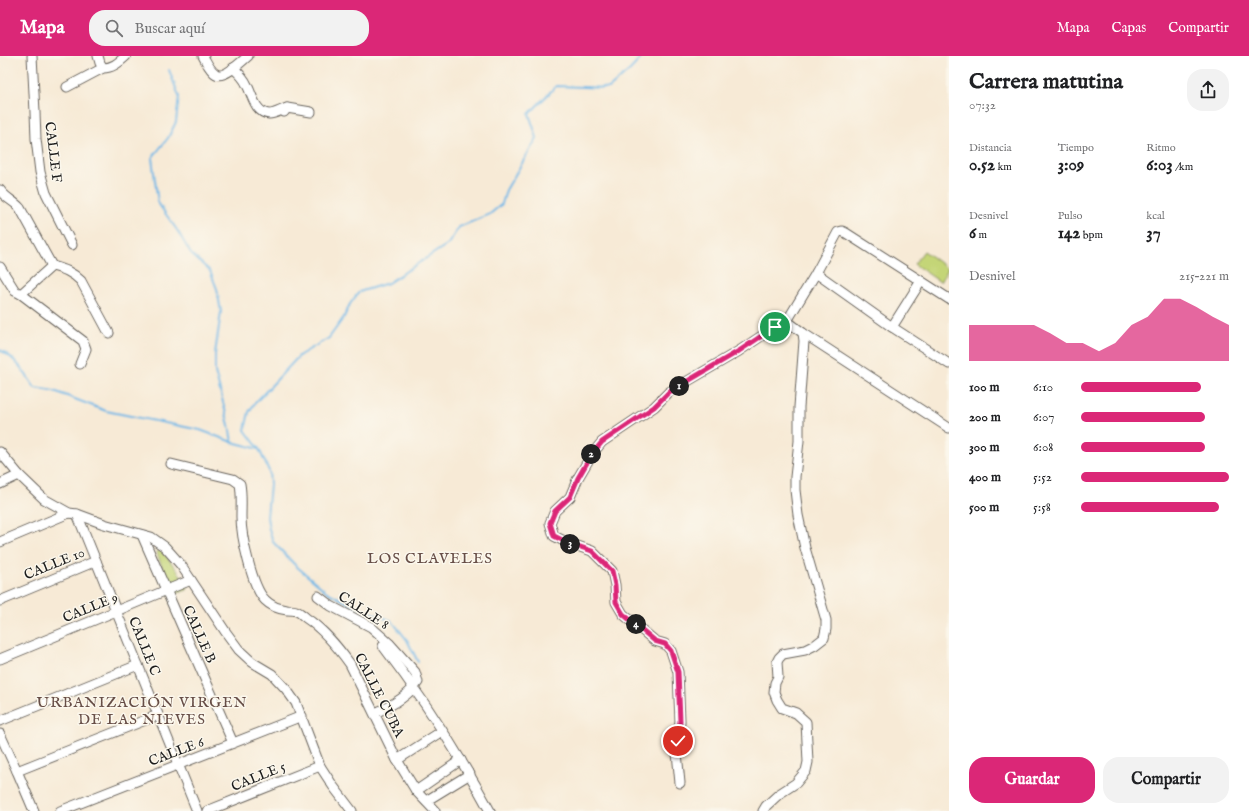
<!DOCTYPE html>
<html lang="es">
<meta charset="utf-8">
<style>
body{margin:0;font-family:"IM FELL English",serif;background:#f2f2f2;color:#202124;height:100vh;display:flex;flex-direction:column;font-size:15px;white-space:nowrap}
*{box-sizing:border-box;margin:0}
p{font-size:13px;color:#757577}
.icon{flex:none;width:22px;height:22px;fill:none;stroke:currentColor;stroke-width:2;stroke-linecap:round;stroke-linejoin:round}
.map{position:relative;flex:1;overflow:hidden}
.sheet{display:flex;flex-direction:column;background:#fff;width:300px}
.sheet>*{flex:none}
.pin{position:absolute;display:grid;place-items:center;width:34px;height:34px;color:#fff;margin:-17px;border:2px solid #fff;border-radius:50%;box-shadow:0 1px 4px #0007}
.km{position:absolute;width:20px;height:20px;margin:-10px;border-radius:50%;background:#222;color:#fff;font-size:11px;line-height:20px;text-align:center}
.round{display:grid;place-items:center;flex:none;width:42px;height:42px;border-radius:16px;background:#f2f2f2}
.head{display:flex;align-items:center;justify-content:space-between;height:68px;padding:0 20px}
h1{font-size:22px;font-weight:700;line-height:30px}
.metrics{display:grid;grid-template-columns:repeat(3,1fr);gap:6px;height:68px;padding:4px 20px}
.metrics div{display:grid;align-content:center}
.metrics b{font-size:17px;font-weight:700}
.metrics small{font-size:11px;font-weight:400}
.metrics p{font-size:11px}
.chart{height:112px;padding:8px 20px}
.chart p{display:flex;justify-content:space-between}
.chart svg{width:100%;height:72px;margin-top:4px;fill:#db2777;opacity:.7}
.cta{display:flex;gap:8px;margin-top:auto;padding:8px 20px}
.cta a{flex:1;height:46px;border-radius:16px;background:#db2777;color:#fff;font-size:16px;font-weight:700;line-height:46px;text-align:center}
.cta a+a{background:#f2f2f2;color:#202124}
ul{padding:0 20px;list-style:none;font-size:13px}
li{display:grid;grid-template-columns:64px 48px 1fr;align-items:center;height:30px}
li i{height:10px;border-radius:5px;background:#db2777}
header{display:flex;align-items:center;gap:24px;box-sizing:border-box;height:56px;padding:0 20px;background:#db2777;color:#fff}
header strong{font-size:19px}
nav{display:flex;gap:22px;margin-inline-start:auto;font-size:14px}
.search{width:280px;height:36px;background:#f2f2f2;display:flex;align-items:center;gap:10px;box-sizing:border-box;padding:0 14px;border-radius:16px;color:#757577;font-size:15px}
main{display:flex;flex:1;min-height:0}
.map>svg:first-child{display:block}
.green{fill:#c4d577;stroke:#70784a}
.lines{fill:none;stroke-linecap:round;stroke-linejoin:round}
.stream{stroke:#6fb7e7;stroke-width:2}
.street-casing{stroke:#69645d;stroke-width:11}
.street{stroke:#fff;stroke-width:9}
.route-casing{stroke:#fff;stroke-width:8}
.route{stroke:#db2777;stroke-width:5}
.labels{text-anchor:middle;stroke-width:3;stroke-linejoin:round;paint-order:stroke}
.street-label{font-size:14px;fill:#1c1c1c;stroke:#fbf7ec}
.neighbourhood-label{font-size:15px;letter-spacing:1px;fill:#674e47;stroke:#fbf7ec}
</style>
<header>
<strong>Mapa</strong>
<div class="search"><svg class="icon" aria-label="search" viewBox="0 0 24 24"><circle cx="10" cy="10" r="6"/><path d="M15 15l6 6"/></svg>Buscar aquí</div>
<nav><a>Mapa</a><a>Capas</a><a>Compartir</a></nav>
</header>
<main>
<div class="map">
<svg width="949" height="755" viewBox="0 0 949 755">
<rect width="100%" height="100%" fill="#fbf7ec"/>
<filter id="ink" filterUnits="userSpaceOnUse"><feTurbulence type="fractalNoise" baseFrequency=".025" numOctaves="2"/><feDisplacementMap in="SourceGraphic" scale="8" xChannelSelector="R" yChannelSelector="G"/><feConvolveMatrix kernelMatrix="1 2 1 2 8 2 1 2 1" color-interpolation-filters="sRGB"/></filter>
<filter id="wash" filterUnits="userSpaceOnUse"><feTurbulence type="fractalNoise" baseFrequency=".012" numOctaves="4" result="noise"/><feDisplacementMap in="SourceGraphic" scale="16" xChannelSelector="R" yChannelSelector="G"/><feGaussianBlur stdDeviation="0.9" result="paint"/><feColorMatrix in="noise" values="0 0 0 0 0 0 0 0 0 0 0 0 0 0 0 0 0 1.4 0 .05"/><feComposite in="paint" operator="in"/></filter>
<g filter="url(#wash)">
<rect width="100%" height="100%" fill="#f7ead6"/>
<g class="green">
<path d="M924,195L948,213L940,226L914,208Z"/>
<path d="M159,494H161L163,496L186,526L188,529L187,534L175,538L172,536L157,498V496Z"/>
</g>
<g class="lines">
<g class="stream">
<path d="M169,14L179,40L176,66L168,82L152,102L158,147L177,174L191,198L210,215L217,233L221,256L215,298V316L229,369L232,386"/>
<path d="M0,294C16,302 25,317 35,332L54,335L106,355L200,374L232,386L259,393L269,415L270,428L267,461L269,473L273,486L296,510L327,536L356,551L392,565L407,584L418,606"/>
<path d="M259,393L245,374L249,356L254,348L300,299L329,282L344,261L350,248L359,236L388,227L448,188L459,171L490,158L502,148L506,134L537,82L529,58L556,30L609,32L630,14L643,0"/>
</g>
</g>
</g>
<g filter="url(#ink)">
<g class="lines">
<defs>
<g id="street">
<path d="M32,0L35,56L36,83L40,116L46,137L72,189"/>
<path d="M98,0L100,7L103,12"/>
<path d="M203,0C206,5 210,15 216,18C224,23 242,5 248,0"/>
<path d="M233,12C239,17 244,22 247,29C252,38 255,57 269,58C275,58 281,54 287,52"/>
<path d="M67,31L103,12C113,12 119,6 126,0"/>
<path d="M284,56L287,52L311,56"/>
<path d="M0,134C5,142 14,145 20,152L52,210"/>
<path d="M52,210C64,213 72,216 81,225L109,277"/>
<path d="M0,211L15,235L21,238L83,285L86,293L80,308"/>
<path d="M816,217L892,271L949,308"/>
<path d="M21,238L52,210"/>
<path d="M787,265L803,277L949,372"/>
<path d="M892,271L921,225"/>
<path d="M0,396L19,419L44,443L69,457L77,458L104,468L151,481L165,491L181,509L225,575L239,594L252,606L272,618L286,633L296,647L320,710L333,730L352,755"/>
<path d="M171,408L233,423L240,428C242,439 241,449 241,461C241,480 252,531 265,544C271,550 279,553 287,554C290,554 294,554 296,555C300,556 303,560 306,562C324,574 337,590 350,608L397,704L416,735L435,755"/>
<path d="M0,428L19,419"/>
<path d="M77,458L197,755"/>
<path d="M142,479L233,687"/>
<path d="M0,486L69,457"/>
<path d="M318,540L331,550L371,571L389,587L415,616L418,626C408,641 391,650 375,657"/>
<path d="M0,545L96,505"/>
<path d="M383,590C422,641 459,698 490,755"/>
<path d="M0,603L191,524"/>
<path d="M0,665L138,609"/>
<path d="M0,678L17,715L34,755"/>
<path d="M397,704L442,675"/>
<path d="M17,715L158,659"/>
<path d="M680,727L677,697L680,665L678,616L671,595L665,588L655,585L623,558L616,546L615,529L612,515L592,495L566,486L554,480L550,467L555,455L570,441L578,422L592,398L602,386L654,351L669,336L739,295L775,271L787,265L816,217L838,176L842,175L846,177L949,243"/>
<path d="M416,735L461,704"/>
<path d="M426,745L470,718"/>
<path d="M60,755L302,660"/>
<path d="M207,755L320,710"/>
<path d="M763,755L766,750L779,738L796,727L806,715L808,706L806,666L796,657L782,652L777,644L774,636L775,627L778,621L777,606L779,602L783,598L805,594L815,589L824,582L826,573V564L805,492L798,459L795,434V421L799,385V351L804,285L803,277"/>
</g>
</defs>
<use href="#street" class="street-casing"/>
<use href="#street" class="street"/>
</g>
</g>
<g class="lines" filter="url(#ink)">
<defs>
<path id="route" d="M678,685L680,665L678,616L671,595L665,588L655,585L623,558L616,546L615,529L612,515L592,495L566,486L554,480L550,467L555,455L570,441L578,422L592,398L602,386L654,351L669,336L739,295L775,271"/>
</defs>
<use href="#route" class="route-casing"/>
<use href="#route" class="route"/>
</g>
<g class="labels">
<g class="street-label">
<text transform="translate(54 96) rotate(83)" y="5">CALLE F</text>
<text transform="translate(54 507) rotate(-22)" y="5">CALLE 10</text>
<text transform="translate(90 551) rotate(-22)" y="5">CALLE 9</text>
<text transform="translate(364 554) rotate(33)" y="5">CALLE 8</text>
<text transform="translate(200 578) rotate(66)" y="5">CALLE B</text>
<text transform="translate(145 590) rotate(68)" y="5">CALLE C</text>
<text transform="translate(380 639) rotate(63)" y="5">CALLE CUBA</text>
<text transform="translate(176 695) rotate(-21)" y="5">CALLE 6</text>
<text transform="translate(258 720) rotate(-22)" y="5">CALLE 5</text>
</g>
<g class="neighbourhood-label">
<text x="430" y="507">LOS CLAVELES</text>
<text x="142" y="651">URBANIZACIÓN VIRGEN<tspan x="142" dy="17">DE LAS NIEVES</tspan></text>
</g>
</g>
</svg>
<div class="pin" style="left:775px;top:271px;background:#1e9e55"><svg class="icon" aria-label="arrive" viewBox="0 0 24 24"><path d="M6 21V4h12l-3 4 3 4H6"/></svg></div>
<div class="pin" style="left:678px;top:685px;background:#d93025"><svg class="icon" aria-label="check" viewBox="0 0 24 24"><path d="M5 12l5 5 9-10"/></svg></div>
<b class="km" style="left:679px;top:330px">1</b>
<b class="km" style="left:591px;top:398px">2</b>
<b class="km" style="left:570px;top:488px">3</b>
<b class="km" style="left:636px;top:568px">4</b>
</div>
<section class="sheet">
<div class="head"><div><h1>Carrera matutina</h1><p>07:32</p></div><a class="round"><svg class="icon" aria-label="share" viewBox="0 0 24 24"><path d="M12 15V3M7 8l5-5 5 5M5 13v7h14v-7"/></svg></a></div>
<div class="metrics">
<div><p>Distancia</p><b>0.52<small> km</small></b></div>
<div><p>Tiempo</p><b>3:09</b></div>
<div><p>Ritmo</p><b>6:03<small> /km</small></b></div>
</div>
<div class="metrics">
<div><p>Desnivel</p><b>6<small> m</small></b></div>
<div><p>Pulso</p><b>142<small> bpm</small></b></div>
<div><p>kcal</p><b>37</b></div>
</div>
<div class="chart"><p><span>Desnivel</span>215–221 m</p>
<svg viewBox="0 0 160 44" preserveAspectRatio="none"><path d="M0 44V22L10 22L20 22L30 22L40 22L50 27L60 33L70 33L80 38L90 33L100 22L110 17L120 6L130 6L140 11L150 17L160 22V44z"/></svg>
</div>
<ul>
<li><b>100 m</b>6:10<i style="width:81%"></i></li>
<li><b>200 m</b>6:07<i style="width:84%"></i></li>
<li><b>300 m</b>6:08<i style="width:84%"></i></li>
<li><b>400 m</b>5:52<i style="width:100%"></i></li>
<li><b>500 m</b>5:58<i style="width:93%"></i></li>
</ul>
<div class="cta"><a>Guardar</a><a>Compartir</a></div>
</section>
</main>
